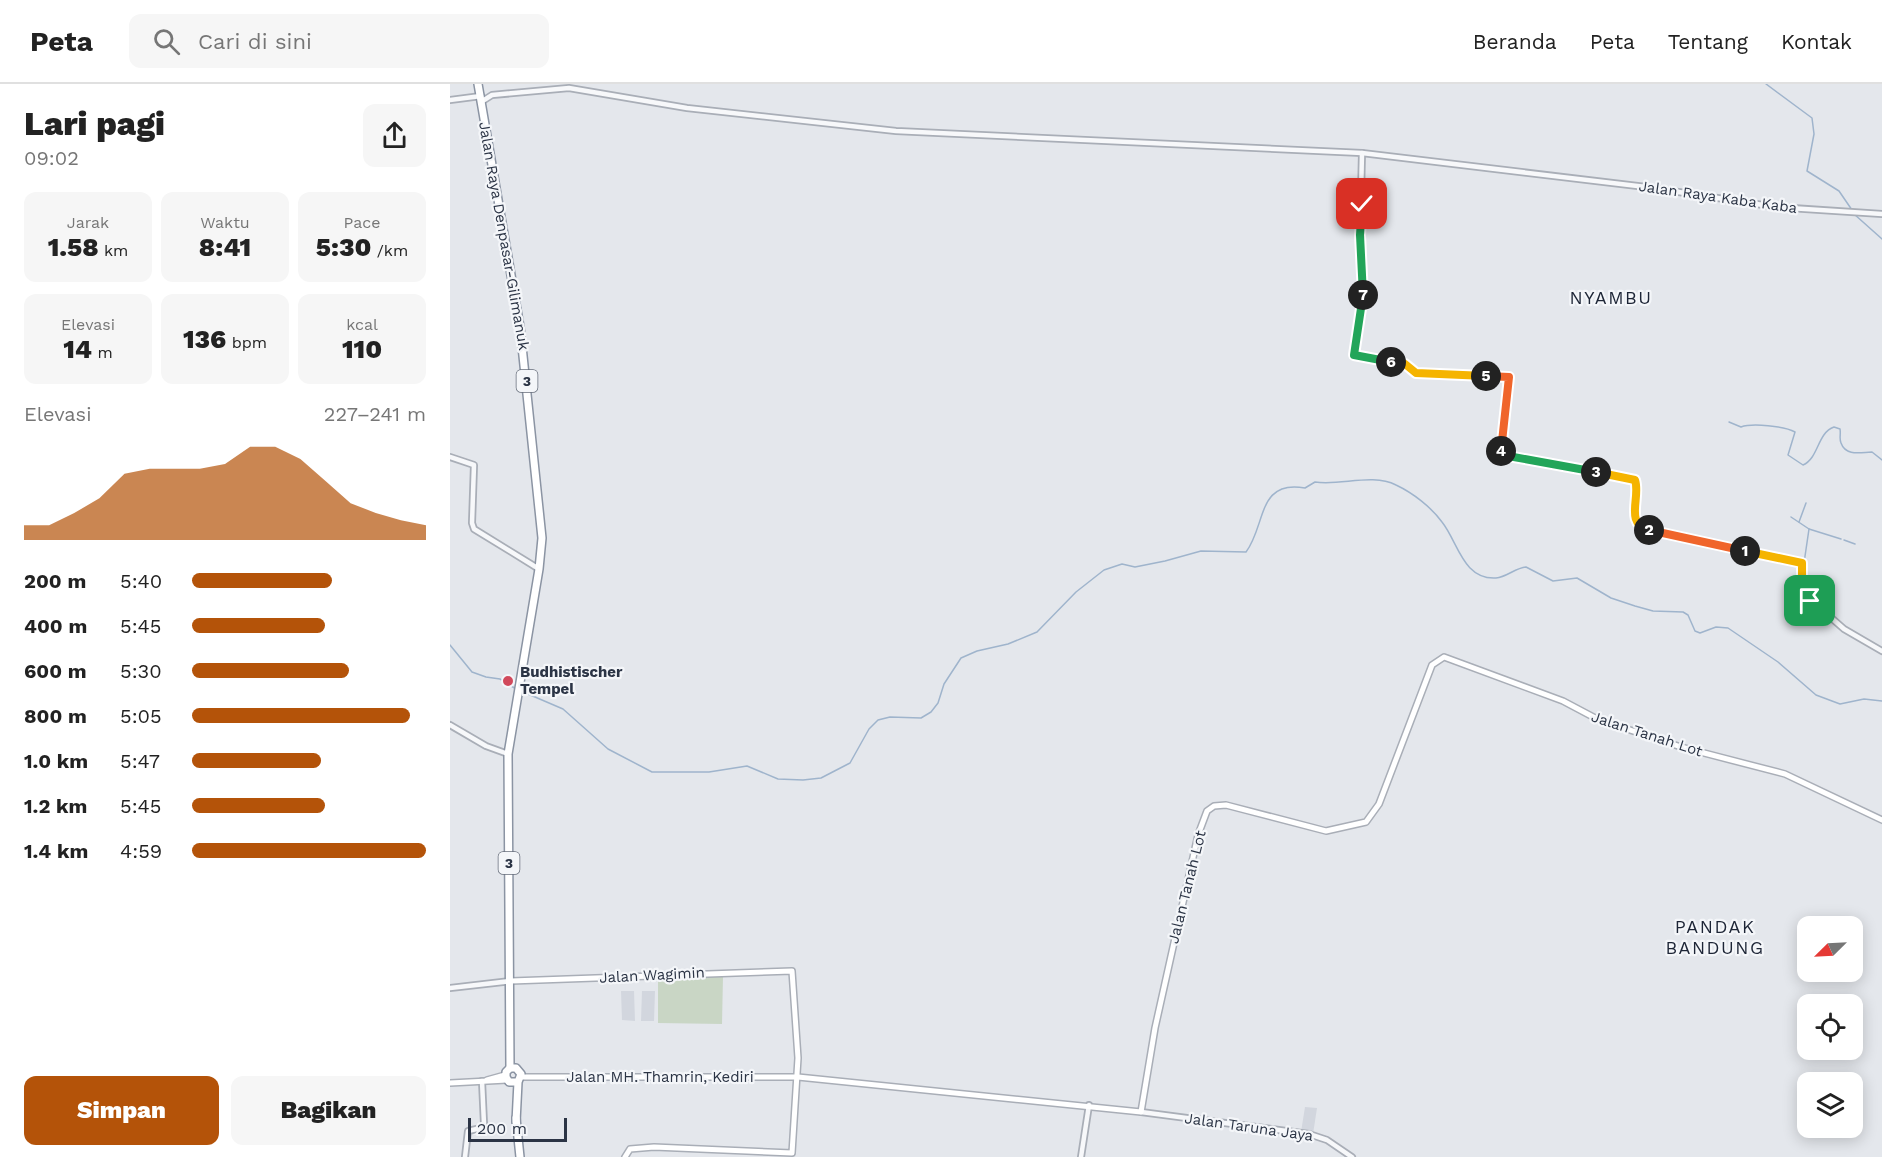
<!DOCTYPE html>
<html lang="id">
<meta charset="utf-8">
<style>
body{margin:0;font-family:"Work Sans",sans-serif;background:#f6f6f6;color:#222;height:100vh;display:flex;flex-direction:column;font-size:22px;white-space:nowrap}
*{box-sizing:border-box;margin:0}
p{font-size:20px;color:#767676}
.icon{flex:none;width:33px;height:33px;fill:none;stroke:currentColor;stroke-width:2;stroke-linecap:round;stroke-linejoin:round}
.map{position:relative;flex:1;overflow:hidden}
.drawer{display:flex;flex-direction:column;background:#fff;width:450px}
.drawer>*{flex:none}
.needle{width:39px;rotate:246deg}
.tools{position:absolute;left:1347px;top:832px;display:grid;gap:12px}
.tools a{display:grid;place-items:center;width:66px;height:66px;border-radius:12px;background:#fff;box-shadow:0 3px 15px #0003;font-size:30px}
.scale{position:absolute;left:18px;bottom:15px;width:99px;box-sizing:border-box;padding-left:6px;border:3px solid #2b3445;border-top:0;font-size:16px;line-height:21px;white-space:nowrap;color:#2b3445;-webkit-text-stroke:4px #f4f6f9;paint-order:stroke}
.pin{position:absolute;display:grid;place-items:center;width:51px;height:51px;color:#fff;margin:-26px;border-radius:12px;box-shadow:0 3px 9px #0006}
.km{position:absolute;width:30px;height:30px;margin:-15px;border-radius:50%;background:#222;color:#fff;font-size:16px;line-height:30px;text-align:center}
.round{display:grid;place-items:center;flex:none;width:63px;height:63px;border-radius:12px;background:#f6f6f6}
.headline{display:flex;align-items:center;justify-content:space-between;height:102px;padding:0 24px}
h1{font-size:33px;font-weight:800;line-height:45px}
.metrics{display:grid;grid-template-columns:repeat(3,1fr);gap:9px;height:102px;padding:6px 24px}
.metrics div{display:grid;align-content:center;border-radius:12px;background:#f6f6f6;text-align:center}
.metrics b{font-size:26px;font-weight:800}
.metrics small{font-size:16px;font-weight:400}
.metrics p{font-size:16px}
.chart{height:168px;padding:12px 24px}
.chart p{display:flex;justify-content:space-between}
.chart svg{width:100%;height:108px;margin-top:6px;fill:#b45309;opacity:.7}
.action{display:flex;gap:12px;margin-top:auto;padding:12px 24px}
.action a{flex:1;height:69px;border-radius:12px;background:#b45309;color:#fff;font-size:24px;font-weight:800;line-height:69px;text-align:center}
.action a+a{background:#f6f6f6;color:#222}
ul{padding:0 24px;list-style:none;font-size:20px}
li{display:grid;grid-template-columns:96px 72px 1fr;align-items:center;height:45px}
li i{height:15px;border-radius:8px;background:#b45309}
header{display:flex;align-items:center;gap:36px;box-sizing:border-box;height:84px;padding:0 30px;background:#fff;border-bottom:2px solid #e0e0e0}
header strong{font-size:28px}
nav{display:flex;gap:33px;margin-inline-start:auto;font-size:21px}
.search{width:420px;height:54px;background:#f6f6f6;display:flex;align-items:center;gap:15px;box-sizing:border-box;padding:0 21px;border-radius:12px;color:#767676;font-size:22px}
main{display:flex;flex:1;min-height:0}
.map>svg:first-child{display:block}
.built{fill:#d2d6de}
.green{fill:#c9d6c5}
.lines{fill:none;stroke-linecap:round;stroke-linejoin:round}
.stream{stroke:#9fb4cc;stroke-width:1.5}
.tertiary-casing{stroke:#a9aeb7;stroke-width:8}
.secondary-casing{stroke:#a9aeb7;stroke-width:8}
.trunk-casing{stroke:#8b94a3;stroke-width:10}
.tertiary{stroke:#f7f8fa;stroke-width:4.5}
.secondary{stroke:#fff;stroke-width:5}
.trunk{stroke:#fff;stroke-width:7}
.split-1-casing{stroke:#fff;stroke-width:12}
.split-2-casing{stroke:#fff;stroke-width:12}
.split-3-casing{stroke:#fff;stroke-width:12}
.split-4-casing{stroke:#fff;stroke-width:12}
.split-5-casing{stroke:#fff;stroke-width:12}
.split-6-casing{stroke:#fff;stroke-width:12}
.split-7-casing{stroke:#fff;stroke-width:12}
.split-8-casing{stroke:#fff;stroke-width:12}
.split-1{stroke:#f5b400;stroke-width:8}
.split-2{stroke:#f0652b;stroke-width:8}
.split-3{stroke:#f5b400;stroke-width:8}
.split-4{stroke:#22a559;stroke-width:8}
.split-5{stroke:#f0652b;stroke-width:8}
.split-6{stroke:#f5b400;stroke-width:8}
.split-7{stroke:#22a559;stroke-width:8}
.split-8{stroke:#22a559;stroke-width:8}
.poi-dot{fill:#d1495b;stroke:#f4f6f9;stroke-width:2}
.labels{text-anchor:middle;stroke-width:4.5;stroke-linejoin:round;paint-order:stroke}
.shield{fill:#f4f6f9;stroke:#676e7b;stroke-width:1.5}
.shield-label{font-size:14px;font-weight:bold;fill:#2b3445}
.street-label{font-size:15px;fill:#2b3445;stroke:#f4f6f9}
.poi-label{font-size:15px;font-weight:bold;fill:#2b3445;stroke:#f4f6f9;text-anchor:start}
.quarter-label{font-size:18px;letter-spacing:1.5px;fill:#1d2536;stroke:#f4f6f9}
</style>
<header>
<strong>Peta</strong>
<div class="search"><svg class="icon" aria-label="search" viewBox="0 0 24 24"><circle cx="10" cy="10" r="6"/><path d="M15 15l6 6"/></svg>Cari di sini</div>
<nav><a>Beranda</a><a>Peta</a><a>Tentang</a><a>Kontak</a></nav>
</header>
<main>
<section class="drawer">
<div class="headline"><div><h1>Lari pagi</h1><p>09:02</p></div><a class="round"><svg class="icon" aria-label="share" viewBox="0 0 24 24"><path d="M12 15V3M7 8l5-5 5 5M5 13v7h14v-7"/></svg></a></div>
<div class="metrics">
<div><p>Jarak</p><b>1.58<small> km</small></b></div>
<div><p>Waktu</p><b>8:41</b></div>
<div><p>Pace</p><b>5:30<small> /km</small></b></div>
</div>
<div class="metrics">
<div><p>Elevasi</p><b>14<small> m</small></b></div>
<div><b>136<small> bpm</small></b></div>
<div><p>kcal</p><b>110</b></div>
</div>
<div class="chart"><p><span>Elevasi</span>227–241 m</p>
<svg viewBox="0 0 160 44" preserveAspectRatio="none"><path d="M0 44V38L10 38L20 33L30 27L40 17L50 15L60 15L70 15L80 13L90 6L100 6L110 11L120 20L130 29L140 33L150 36L160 38V44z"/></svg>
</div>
<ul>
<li><b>200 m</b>5:40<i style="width:60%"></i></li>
<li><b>400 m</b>5:45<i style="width:57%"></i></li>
<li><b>600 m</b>5:30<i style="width:67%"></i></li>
<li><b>800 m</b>5:05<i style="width:93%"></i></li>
<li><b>1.0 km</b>5:47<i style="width:55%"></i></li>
<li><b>1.2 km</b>5:45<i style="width:57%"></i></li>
<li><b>1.4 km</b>4:59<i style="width:100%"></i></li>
</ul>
<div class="action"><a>Simpan</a><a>Bagikan</a></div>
</section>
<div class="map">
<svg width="1432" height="1073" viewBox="0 0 1432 1073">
<rect width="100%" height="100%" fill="#e4e7ec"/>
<g class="built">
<path d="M171,907H184L185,937L172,936Z"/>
<path d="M192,907H205L204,937H191Z"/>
<path d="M855,1023L867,1024L863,1050L851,1048Z"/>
</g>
<path class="green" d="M273,892L272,940L208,939V895Z"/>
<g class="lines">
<g class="stream">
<path d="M1316,0L1362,34L1364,50L1357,87L1389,107L1402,126"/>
<path d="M1404,130L1432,155"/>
<path d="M1279,338L1291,343C1302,339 1334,342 1345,348L1338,371L1353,381C1369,374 1367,349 1384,343L1390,345C1391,350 1389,355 1391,359C1396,373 1412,368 1422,368L1432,376"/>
<path d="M1341,433L1359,445L1391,455"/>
<path d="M1349,438L1356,419"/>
<path d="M1394,456L1405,460"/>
<path d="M1354,479L1359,445"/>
<path d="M0,561L22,588L36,593L50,595L66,605"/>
<path d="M71,607L113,625L158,665L202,688H259L297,682L328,695L353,696L371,694L400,679L419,645L428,636L440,633L471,634L481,628L488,619L494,600L511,574L527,567L558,560L587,548L626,508L654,486L672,480L685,483L715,477L751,467L796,468C816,442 807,395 855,404L865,398C891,402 922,389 946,401C963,409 981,423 992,438C1008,458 1013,496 1046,494C1057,493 1065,484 1076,483L1103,497L1127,494L1161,514L1185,522L1203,527L1233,528L1238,531L1245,547L1250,549L1266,543L1278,544L1328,578L1366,611L1390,620L1414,615L1432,617"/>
</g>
<defs>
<g id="tertiary">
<path d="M0,16L31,12"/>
<path d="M31,18L42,11L119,4L237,24L446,47L912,69L1196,103L1326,123L1432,130"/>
<path d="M912,69L910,151L914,201L904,271L955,280L966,289L1059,293L1051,361L1053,371L1184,395C1192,409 1178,429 1190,443L1352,479L1354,510L1394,545L1432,567"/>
<path d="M0,373L24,381L22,439L24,445L89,485"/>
<path d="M0,641L36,662L58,670"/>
<path d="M0,904L61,897"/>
<path d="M691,1028L859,1050L877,1056L902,1073"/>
<path d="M15,1073L18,1047L31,1044L34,1040L32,997"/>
<path d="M631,1073L639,1021"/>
</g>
<g id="secondary">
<path d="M61,897L342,887L348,974L342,1069L204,1063L180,1065L175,1073"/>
<path d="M71,993H348L691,1028L705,944L748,751L757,727L764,722L776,721L876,747L916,738L929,720L982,581L994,573L1113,617L1147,635L1231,663L1335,690L1432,736"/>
<path d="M37,996L55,991"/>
<path d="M0,999L57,996"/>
</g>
<g id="trunk">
<path d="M28,0L70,243L92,454L89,485L58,670L60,984"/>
<path d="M66,1034L70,1073"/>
<path d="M66,1038L68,998L71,990L66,984H60L56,988V993L59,998H68"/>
</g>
</defs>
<use href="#tertiary" class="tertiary-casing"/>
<use href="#secondary" class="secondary-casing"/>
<use href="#trunk" class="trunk-casing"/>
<use href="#tertiary" class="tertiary"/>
<use href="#secondary" class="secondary"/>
<use href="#trunk" class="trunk"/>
</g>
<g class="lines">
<defs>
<path id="split-1" d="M1295,467L1352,479V506L1360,517"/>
<path id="split-2" d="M1199,446L1295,467"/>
<path id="split-3" d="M1146,388L1185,396C1191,413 1174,440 1199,446"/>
<path id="split-4" d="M1051,367L1058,372L1146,388"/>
<path id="split-5" d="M1036,292L1059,293L1051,367"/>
<path id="split-6" d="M941,278L955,280L966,289L1036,292"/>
<path id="split-7" d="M913,211L904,271L941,278"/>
<path id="split-8" d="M912,120L910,151L913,211"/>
</defs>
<use href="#split-1" class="split-1-casing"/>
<use href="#split-2" class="split-2-casing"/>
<use href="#split-3" class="split-3-casing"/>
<use href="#split-4" class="split-4-casing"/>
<use href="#split-5" class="split-5-casing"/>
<use href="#split-6" class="split-6-casing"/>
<use href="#split-7" class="split-7-casing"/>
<use href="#split-8" class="split-8-casing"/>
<use href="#split-1" class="split-1"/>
<use href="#split-2" class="split-2"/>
<use href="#split-3" class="split-3"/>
<use href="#split-4" class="split-4"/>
<use href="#split-5" class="split-5"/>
<use href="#split-6" class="split-6"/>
<use href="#split-7" class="split-7"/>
<use href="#split-8" class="split-8"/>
</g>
<circle class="poi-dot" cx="58" cy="597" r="6"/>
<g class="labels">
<g class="shield">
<rect x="66.5" y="286" width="21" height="22" rx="4.5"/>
<rect x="48.5" y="768" width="21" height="22" rx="4.5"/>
</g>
<g class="shield-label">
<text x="77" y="302">3</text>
<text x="59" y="784">3</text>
</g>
<g class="street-label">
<text transform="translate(1268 113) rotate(8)" y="5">Jalan Raya Kaba Kaba</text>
<text transform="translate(54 152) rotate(80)" y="5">Jalan Raya Denpasar-Gilimanuk</text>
<text transform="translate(1197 650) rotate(18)" y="5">Jalan Tanah Lot</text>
<text transform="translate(737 803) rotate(-76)" y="5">Jalan Tanah Lot</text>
<text transform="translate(202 891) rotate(-3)" y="5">Jalan Wagimin</text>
<text x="210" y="998">Jalan MH. Thamrin, Kediri</text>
<text transform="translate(799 1043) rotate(8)" y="5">Jalan Taruna Jaya</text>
</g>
<g class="poi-label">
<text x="70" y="593">Budhistischer<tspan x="70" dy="17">Tempel</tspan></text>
</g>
<g class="quarter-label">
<text x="1161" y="220">NYAMBU</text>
<text x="1265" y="849">PANDAK<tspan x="1265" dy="21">BANDUNG</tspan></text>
</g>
</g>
</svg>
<div class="tools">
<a><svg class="needle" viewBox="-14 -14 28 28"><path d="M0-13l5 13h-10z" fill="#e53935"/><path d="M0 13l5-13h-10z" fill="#767676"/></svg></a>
<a><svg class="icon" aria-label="locate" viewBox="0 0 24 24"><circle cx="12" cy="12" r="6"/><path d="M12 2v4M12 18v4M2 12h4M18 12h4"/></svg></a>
<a><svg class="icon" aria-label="layers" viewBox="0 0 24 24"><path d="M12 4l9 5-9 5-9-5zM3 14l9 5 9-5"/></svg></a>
</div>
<div class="scale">200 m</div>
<div class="pin" style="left:1360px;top:517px;background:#1e9e55"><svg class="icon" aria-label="arrive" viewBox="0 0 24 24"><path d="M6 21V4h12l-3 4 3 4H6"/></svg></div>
<div class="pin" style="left:912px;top:120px;background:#d93025"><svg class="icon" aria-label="check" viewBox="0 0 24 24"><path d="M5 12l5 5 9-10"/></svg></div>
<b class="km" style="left:1295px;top:467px">1</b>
<b class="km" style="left:1199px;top:446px">2</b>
<b class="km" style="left:1146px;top:388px">3</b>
<b class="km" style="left:1051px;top:367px">4</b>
<b class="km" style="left:1036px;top:292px">5</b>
<b class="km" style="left:941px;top:278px">6</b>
<b class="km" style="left:913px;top:211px">7</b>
</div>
</main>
